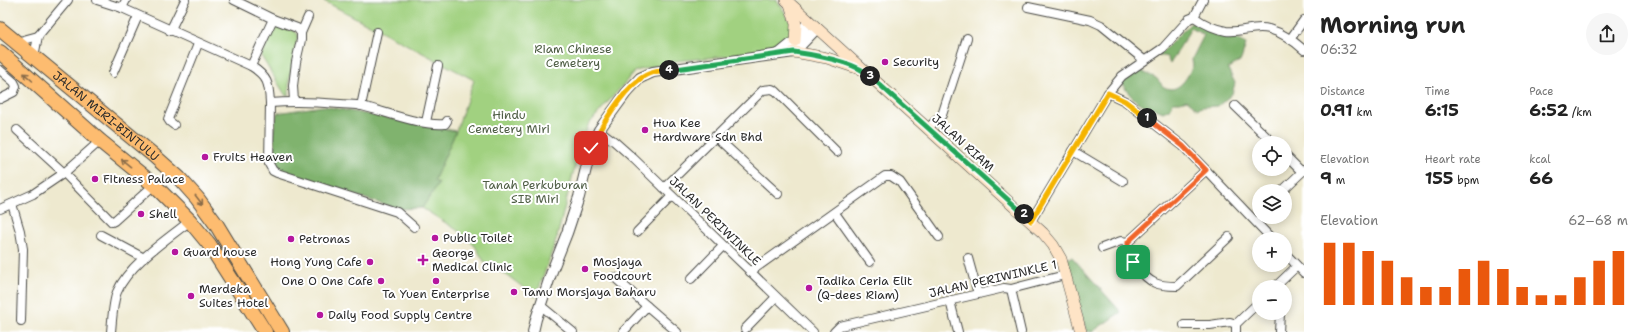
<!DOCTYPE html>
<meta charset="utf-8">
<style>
body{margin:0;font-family:"Shantell Sans",sans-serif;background:#f6f6f6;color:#222;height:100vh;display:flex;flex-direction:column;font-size:15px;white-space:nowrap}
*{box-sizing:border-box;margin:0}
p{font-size:13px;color:#767676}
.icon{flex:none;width:22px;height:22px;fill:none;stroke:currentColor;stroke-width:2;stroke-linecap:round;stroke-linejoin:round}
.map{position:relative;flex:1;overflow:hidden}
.sheet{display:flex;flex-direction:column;background:#fff;width:340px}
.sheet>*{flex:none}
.tools{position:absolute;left:1252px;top:136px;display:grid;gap:8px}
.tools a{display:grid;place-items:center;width:40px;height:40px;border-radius:50%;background:#fff;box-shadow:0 2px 10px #0003;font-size:20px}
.pin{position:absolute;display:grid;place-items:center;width:34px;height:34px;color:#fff;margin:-17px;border-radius:8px;box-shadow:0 2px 6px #0006}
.km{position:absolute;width:20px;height:20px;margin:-10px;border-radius:50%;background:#222;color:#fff;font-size:11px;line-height:20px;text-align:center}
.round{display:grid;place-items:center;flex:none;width:42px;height:42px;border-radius:21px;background:#f6f6f6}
.overview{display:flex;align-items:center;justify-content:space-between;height:68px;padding:0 16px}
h1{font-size:22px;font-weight:700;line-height:30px}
.metrics{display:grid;grid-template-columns:repeat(3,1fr);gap:6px;height:68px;padding:4px 16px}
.metrics div{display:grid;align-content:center}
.metrics b{font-size:17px;font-weight:700}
.metrics small{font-size:11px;font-weight:400}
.metrics p{font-size:11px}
.chart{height:112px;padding:8px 16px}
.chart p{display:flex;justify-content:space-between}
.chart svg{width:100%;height:72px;margin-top:4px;stroke:#ea580c;stroke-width:6}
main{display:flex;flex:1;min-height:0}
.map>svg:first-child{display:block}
.green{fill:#a1d180;stroke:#667e56}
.forest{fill:#80b36e;stroke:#566f4c}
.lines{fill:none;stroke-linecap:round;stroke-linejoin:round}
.minor-casing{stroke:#484844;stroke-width:10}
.tertiary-casing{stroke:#484844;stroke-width:12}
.secondary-casing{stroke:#484844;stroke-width:12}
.trunk-casing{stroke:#484844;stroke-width:16}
.minor{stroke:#fff;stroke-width:8}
.tertiary{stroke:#fff;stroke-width:10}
.secondary{stroke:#fee4c6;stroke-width:11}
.trunk{stroke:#fdbc70;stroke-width:14}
.oneway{stroke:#8a6c4a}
.split-1-casing{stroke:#fff;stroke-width:8}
.split-2-casing{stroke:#fff;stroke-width:8}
.split-3-casing{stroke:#fff;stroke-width:8}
.split-4-casing{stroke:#fff;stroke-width:8}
.split-5-casing{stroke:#fff;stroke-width:8}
.split-1{stroke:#f0652b;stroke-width:5}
.split-2{stroke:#f5b400;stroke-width:5}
.split-3{stroke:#22a559;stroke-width:5}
.split-4{stroke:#22a559;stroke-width:5}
.split-5{stroke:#f5b400;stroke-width:5}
.poi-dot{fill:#b5179e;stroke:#fff;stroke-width:1.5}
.labels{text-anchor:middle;stroke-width:4;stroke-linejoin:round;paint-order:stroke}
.park-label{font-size:12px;fill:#4e5d44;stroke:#fff}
.poi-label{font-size:12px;fill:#2b2b2b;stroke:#fff;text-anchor:start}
.street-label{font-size:12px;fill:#2b2b2b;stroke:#fff}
</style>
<main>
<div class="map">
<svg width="1304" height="332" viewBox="0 0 1304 332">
<rect width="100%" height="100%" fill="#fff"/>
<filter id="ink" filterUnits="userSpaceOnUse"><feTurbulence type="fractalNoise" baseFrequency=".025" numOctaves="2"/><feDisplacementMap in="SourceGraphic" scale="8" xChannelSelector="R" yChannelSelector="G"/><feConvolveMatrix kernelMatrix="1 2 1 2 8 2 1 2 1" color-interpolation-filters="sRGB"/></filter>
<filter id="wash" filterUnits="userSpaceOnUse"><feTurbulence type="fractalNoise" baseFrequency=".012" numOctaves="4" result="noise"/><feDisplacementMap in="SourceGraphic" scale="16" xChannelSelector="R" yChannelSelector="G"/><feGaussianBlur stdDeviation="0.9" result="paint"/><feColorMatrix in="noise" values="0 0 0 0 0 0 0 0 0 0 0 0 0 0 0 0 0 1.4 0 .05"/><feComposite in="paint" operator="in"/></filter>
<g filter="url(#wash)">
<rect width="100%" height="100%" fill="#eee9cf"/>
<g class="green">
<path d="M322,0H777L792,24L790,36L784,45L769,52L676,61L635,71L588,125L574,170L557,237L536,297L508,276L485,263L475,246L457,230L422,208L439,183L434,181L456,131L474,80Z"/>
<path d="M279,25L295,31L298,35L289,81V95L286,96L261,56L272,31Z"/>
</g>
<g class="forest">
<path d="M1191,23L1230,35L1246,44L1241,60L1228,69L1235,83L1232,94L1218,106L1202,107L1198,109L1187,100L1180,102H1173L1171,108L1163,112C1156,109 1151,107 1144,105C1134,102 1127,91 1121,82L1126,76L1142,70C1146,75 1151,75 1156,78C1159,80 1161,85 1164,87C1179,95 1189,75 1193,65L1192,59L1204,35L1191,28L1170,64L1167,57L1159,55Z"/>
<path d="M323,106L456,131L434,181L439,183L422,208L398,209L279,171L273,134L277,113Z"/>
<path d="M1072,257L1121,312L1092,332L1086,331L1068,273L1067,259Z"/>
</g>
</g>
<g filter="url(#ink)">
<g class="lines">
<defs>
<g id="minor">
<path d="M97,0L122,8L251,66C268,77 269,83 270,103C294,101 317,102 340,104C347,105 355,104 362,106C383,111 424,127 445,124L447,121"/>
<path d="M234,0L273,19L297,28L301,33V40L296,62L293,86L294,101"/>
<path d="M1028,7L1090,20L1101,25L1144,60"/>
<path d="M122,8L126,0"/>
<path d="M1194,17C1204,24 1214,29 1226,31C1240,33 1255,25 1269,29C1283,33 1294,41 1304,50"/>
<path d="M170,31L185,0"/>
<path d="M301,33L308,17"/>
<path d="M1291,38L1304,20"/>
<path d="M16,42L38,36"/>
<path d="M34,57L38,36L68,0"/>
<path d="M251,66L273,19"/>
<path d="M0,70L14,82L16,86L14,92L0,99"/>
<path d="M113,73L138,16"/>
<path d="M1108,93L1125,101L1183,146L1272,239"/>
<path d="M270,103L269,164L273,171L277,173L397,212L414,227"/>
<path d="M361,106L377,32"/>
<path d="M1235,106L1273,143"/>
<path d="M426,122L438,66"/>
<path d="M174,125L170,122L168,119L198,44"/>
<path d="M928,128L942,115L967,38"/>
<path d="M17,130L64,173L112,222L114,221L154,185"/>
<path d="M599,130L615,142L633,158L813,332"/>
<path d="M715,136L778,194"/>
<path d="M1073,151L1123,181"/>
<path d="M1285,155L1302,172"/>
<path d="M1206,170L1128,242C1126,254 1143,278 1155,283C1162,286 1170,286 1177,286L1229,237"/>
<path d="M664,188L763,90L772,89L776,91L837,152"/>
<path d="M1282,191L1304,170"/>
<path d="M12,204L20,231L23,249L21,321"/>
<path d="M0,209L33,194L64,173L100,141"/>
<path d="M835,213L870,262"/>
<path d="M1031,221L1108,93L1122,76L1163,48L1189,19L1194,17L1203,0"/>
<path d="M637,232L672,196"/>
<path d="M101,235L144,258"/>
<path d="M1102,248L1121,241L1128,242"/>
<path d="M1285,253L1304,273"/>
<path d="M968,258L978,294"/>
<path d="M750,272L885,176H891L900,182L939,237"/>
<path d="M614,277L647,306"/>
<path d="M691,279L723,246"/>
<path d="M1275,287L1297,266"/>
<path d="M1011,289L1021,332"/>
<path d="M950,301L958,332"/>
<path d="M540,305L573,332"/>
<path d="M1184,325H1210L1230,322L1236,324"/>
<path d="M745,329L776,297"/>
<path d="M111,332C112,321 113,302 117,292C128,265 167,239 190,221"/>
<path d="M623,332L647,306L677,332"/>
<path d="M834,332L840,326L1004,288L1011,289L1065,275"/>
<path d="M1236,332V324L1259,302"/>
<path d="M1279,332L1280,313"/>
</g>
<g id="tertiary">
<path d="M779,54L795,41L809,21"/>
<path d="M533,332L536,319L552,271L567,233L579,197L591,148L599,130L626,93L640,78L653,72L794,52L817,28"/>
</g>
<g id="secondary">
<path d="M786,0L1043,233L1053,245L1061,259L1081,332"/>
<path d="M790,4L796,24L795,41"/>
<path d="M794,52L827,58L860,69"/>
</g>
<g id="trunk">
<path id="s1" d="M0,29L152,154L179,178L197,198L216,224L282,332"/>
<path d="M0,52L100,141L154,185L190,221L209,244L265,332"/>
</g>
</defs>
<use href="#minor" class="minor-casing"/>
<use href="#tertiary" class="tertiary-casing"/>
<use href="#secondary" class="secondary-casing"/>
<use href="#trunk" class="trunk-casing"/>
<use href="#minor" class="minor"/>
<use href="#tertiary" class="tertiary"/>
<use href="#secondary" class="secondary"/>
<use href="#trunk" class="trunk"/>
</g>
<defs><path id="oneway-shaft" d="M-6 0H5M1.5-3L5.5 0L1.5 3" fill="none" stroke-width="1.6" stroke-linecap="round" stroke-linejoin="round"/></defs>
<g class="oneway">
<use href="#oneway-shaft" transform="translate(28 77) rotate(-138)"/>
<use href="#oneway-shaft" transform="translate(126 163) rotate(-141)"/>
<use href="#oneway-shaft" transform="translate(199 200) rotate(52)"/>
</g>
</g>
<g class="lines" filter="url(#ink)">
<defs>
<path id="split-1" d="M1133,262L1128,246V242L1206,170L1183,146L1147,118"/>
<path id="split-2" d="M1024,214L1031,221L1108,93L1125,101L1147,118"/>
<path id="split-3" d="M870,76L1024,214"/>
<path id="split-4" d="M669,70L794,52C815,55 855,62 870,76"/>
<path id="split-5" d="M591,148C600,127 621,93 640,79C648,72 659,71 669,70"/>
</defs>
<use href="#split-1" class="split-1-casing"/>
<use href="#split-2" class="split-2-casing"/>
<use href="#split-3" class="split-3-casing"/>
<use href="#split-4" class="split-4-casing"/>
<use href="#split-5" class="split-5-casing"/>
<use href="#split-1" class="split-1"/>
<use href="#split-2" class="split-2"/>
<use href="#split-3" class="split-3"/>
<use href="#split-4" class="split-4"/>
<use href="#split-5" class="split-5"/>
</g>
<g class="poi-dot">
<circle cx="885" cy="62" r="4"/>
<circle cx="645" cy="130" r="4"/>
<circle cx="205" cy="157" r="4"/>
<circle cx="95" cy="179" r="4"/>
<circle cx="141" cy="214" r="4"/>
<circle cx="435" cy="238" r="4"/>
<circle cx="291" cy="239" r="4"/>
<circle cx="175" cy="252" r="4"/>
<path d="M421 254h4v4h4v4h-4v4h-4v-4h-4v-4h4z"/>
<circle cx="370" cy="262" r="4"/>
<circle cx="585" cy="269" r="4"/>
<circle cx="381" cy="281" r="4"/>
<circle cx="436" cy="281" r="4"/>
<circle cx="809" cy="288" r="4"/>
<circle cx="514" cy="292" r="4"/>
<circle cx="191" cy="296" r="4"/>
<circle cx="320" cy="315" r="4"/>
</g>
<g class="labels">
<g class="park-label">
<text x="573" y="53">Riam Chinese<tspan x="573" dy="14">Cemetery</tspan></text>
<text x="509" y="119">Hindu<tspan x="509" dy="14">Cemetery Miri</tspan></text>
<text x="535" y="189">Tanah Perkuburan<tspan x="535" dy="14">SIB Miri</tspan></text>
</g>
<g class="poi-label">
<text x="893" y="66">Security</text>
<text x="653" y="127">Hua Kee<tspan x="653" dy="14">Hardware Sdn Bhd</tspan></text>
<text x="213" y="161">Fruits Heaven</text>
<text x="103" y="183">Fitness Palace</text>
<text x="149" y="218">Shell</text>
<text x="443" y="242">Public Toilet</text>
<text x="299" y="243">Petronas</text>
<text x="183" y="256">Guard house</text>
<text x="432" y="257">George<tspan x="432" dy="14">Medical Clinic</tspan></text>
<text x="362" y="266" text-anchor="end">Hong Yung Cafe</text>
<text x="593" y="266">Mosjaya<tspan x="593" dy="14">Foodcourt</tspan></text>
<text x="373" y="285" text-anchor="end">One O One Cafe</text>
<text x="817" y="285">Tadika Ceria Elit<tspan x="817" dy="14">(Q-dees Riam)</tspan></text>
<text x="199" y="293">Merdeka<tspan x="199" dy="14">Suites Hotel</tspan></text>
<text x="522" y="296">Tamu Morsjaya Baharu</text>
<text x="436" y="298" text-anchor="middle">Ta Yuen Enterprise</text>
<text x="328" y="319">Daily Food Supply Centre</text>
</g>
<g class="street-label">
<text dy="4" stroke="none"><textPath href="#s1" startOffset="137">JALAN MIRI-BINTULU</textPath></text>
<text transform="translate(963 143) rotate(42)" y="4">JALAN RIAM</text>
<text transform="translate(715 221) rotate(44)" y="4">JALAN PERIWINKLE</text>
<text transform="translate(993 279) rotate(-13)" y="4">JALAN PERIWINKLE 1</text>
</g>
</g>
</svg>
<div class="tools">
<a><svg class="icon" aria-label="locate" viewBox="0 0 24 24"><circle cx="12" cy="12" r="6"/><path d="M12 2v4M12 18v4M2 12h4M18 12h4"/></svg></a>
<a><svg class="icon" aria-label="layers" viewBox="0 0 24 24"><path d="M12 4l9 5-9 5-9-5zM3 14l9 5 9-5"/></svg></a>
<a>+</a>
<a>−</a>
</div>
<div class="pin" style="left:1133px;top:262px;background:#1e9e55"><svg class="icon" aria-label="arrive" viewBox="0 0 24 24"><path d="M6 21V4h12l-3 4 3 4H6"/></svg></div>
<div class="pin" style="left:591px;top:148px;background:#d93025"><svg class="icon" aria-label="check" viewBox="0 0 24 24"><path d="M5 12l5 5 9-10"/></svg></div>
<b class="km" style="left:1147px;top:118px">1</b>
<b class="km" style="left:1024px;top:214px">2</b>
<b class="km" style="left:870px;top:76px">3</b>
<b class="km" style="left:669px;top:70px">4</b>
</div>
<section class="sheet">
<div class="overview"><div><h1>Morning run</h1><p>06:32</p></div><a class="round"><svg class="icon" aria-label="share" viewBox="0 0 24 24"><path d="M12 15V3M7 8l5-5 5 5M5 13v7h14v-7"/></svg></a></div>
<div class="metrics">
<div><p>Distance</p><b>0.91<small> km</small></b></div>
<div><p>Time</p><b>6:15</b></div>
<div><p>Pace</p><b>6:52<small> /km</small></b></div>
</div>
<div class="metrics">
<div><p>Elevation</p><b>9<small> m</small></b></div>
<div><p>Heart rate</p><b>155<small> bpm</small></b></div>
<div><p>kcal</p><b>66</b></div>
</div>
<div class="chart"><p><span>Elevation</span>62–68 m</p>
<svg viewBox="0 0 160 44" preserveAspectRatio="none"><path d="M5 44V6M15 44V6M25 44V11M35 44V17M45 44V27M55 44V33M65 44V33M75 44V22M85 44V17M95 44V22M105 44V33M115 44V38M125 44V38M135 44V27M145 44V17M155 44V11"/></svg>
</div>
</section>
</main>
